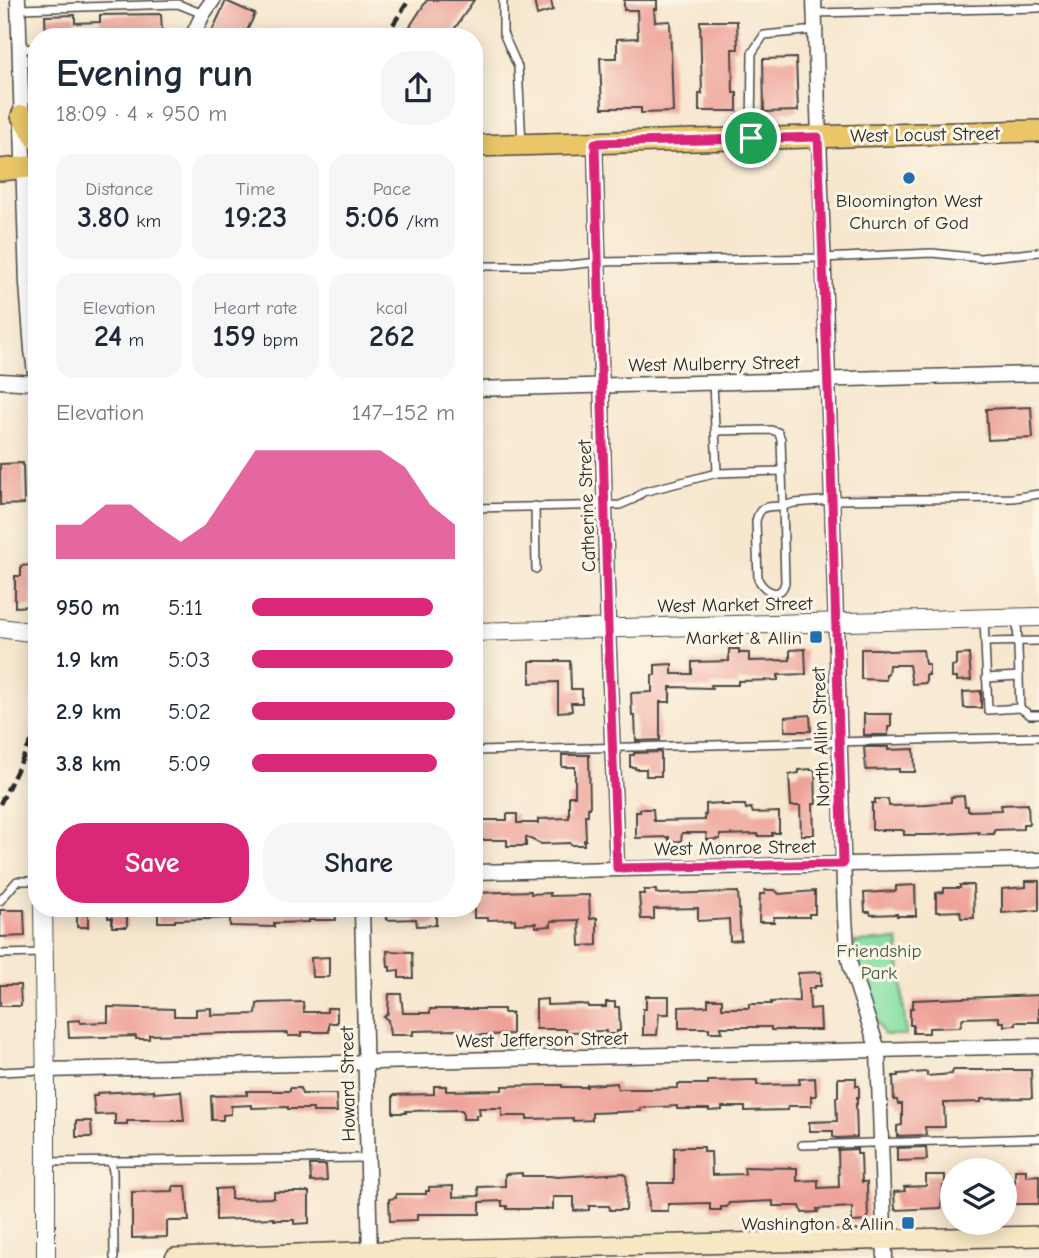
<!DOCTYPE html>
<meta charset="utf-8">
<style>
body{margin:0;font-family:"Comic Neue",sans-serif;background:#f6f6f7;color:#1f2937;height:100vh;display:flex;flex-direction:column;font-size:26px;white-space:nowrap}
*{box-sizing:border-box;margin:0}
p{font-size:23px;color:#747a83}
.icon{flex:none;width:38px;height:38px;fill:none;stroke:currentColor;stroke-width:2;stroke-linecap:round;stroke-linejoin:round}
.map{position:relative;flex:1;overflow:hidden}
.drawer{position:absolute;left:28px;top:28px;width:455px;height:889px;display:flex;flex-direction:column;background:#fff;border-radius:28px;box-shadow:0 4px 18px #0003}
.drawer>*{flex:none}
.tools{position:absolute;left:940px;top:1158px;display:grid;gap:14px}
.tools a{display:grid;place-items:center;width:77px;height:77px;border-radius:50%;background:#fff;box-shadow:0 4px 18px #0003;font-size:35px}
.pin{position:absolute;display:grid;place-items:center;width:60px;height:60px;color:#fff;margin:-30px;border:4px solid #fff;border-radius:50%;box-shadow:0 2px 7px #0007}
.round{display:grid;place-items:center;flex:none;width:74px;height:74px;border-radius:28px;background:#f6f6f7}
.summary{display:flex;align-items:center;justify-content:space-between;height:119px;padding:0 28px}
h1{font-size:38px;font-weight:600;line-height:52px}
.metrics{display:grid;grid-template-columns:repeat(3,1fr);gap:10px;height:119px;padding:7px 28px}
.metrics div{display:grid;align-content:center;border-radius:18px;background:#f6f6f7;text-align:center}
.metrics b{font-size:30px;font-weight:600}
.metrics small{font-size:19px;font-weight:400}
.metrics p{font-size:19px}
.chart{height:196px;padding:14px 28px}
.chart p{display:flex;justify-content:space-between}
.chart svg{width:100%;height:126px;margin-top:7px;fill:#db2777;opacity:.7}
.primary-button{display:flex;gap:14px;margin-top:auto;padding:14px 28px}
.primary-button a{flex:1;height:80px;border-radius:28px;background:#db2777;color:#fff;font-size:28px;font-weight:600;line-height:80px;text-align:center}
.primary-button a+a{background:#f6f6f7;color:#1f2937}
ul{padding:0 28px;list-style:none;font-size:23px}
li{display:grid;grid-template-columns:112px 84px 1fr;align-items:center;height:52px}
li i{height:18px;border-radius:9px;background:#db2777}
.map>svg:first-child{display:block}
.green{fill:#8ae1a4;stroke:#5a8668;stroke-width:2}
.building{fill:#eea39a}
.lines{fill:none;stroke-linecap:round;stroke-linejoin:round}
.service-casing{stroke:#4a4744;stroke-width:10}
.minor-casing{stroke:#4a4744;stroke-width:17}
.tertiary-casing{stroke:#4a4744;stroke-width:20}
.secondary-casing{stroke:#4a4744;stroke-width:22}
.primary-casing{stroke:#4a4744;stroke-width:24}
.service{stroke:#fff;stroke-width:7}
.minor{stroke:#fff;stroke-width:14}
.tertiary{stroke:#fff;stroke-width:18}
.secondary{stroke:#f7e8c3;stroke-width:19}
.primary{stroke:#eac669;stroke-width:21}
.rail{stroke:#2b2b2b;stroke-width:4.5;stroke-dasharray:10 5;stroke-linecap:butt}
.route-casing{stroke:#fff;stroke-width:14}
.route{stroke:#db2777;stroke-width:9}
.poi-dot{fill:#1f6fb2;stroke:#fcf5e5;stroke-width:2.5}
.labels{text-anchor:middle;stroke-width:6;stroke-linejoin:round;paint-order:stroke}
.street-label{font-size:19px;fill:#2b2b2b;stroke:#fcf5e5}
.poi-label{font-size:19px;fill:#2b2b2b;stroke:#fcf5e5;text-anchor:end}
.park-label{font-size:19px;fill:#435849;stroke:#fcf5e5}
</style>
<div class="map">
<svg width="1039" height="1258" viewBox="0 0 1039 1258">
<rect width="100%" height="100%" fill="#fcf5e5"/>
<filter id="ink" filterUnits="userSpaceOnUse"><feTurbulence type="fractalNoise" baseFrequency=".0143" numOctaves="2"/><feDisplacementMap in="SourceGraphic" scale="14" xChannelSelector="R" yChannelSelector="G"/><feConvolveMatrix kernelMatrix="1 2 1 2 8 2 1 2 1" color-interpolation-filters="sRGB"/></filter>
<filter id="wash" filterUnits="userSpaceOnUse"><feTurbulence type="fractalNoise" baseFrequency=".00686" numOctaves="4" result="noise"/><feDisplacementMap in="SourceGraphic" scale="28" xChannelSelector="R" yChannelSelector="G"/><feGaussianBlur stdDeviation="1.57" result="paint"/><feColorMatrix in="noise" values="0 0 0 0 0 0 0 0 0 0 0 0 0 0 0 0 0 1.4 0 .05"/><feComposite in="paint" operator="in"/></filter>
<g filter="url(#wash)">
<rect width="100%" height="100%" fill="#f7e7cf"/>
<path class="green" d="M898,940L906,1035H884C869,1007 859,973 854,942Z"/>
<g id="blocks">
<g class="building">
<path d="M427,0H474L449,37H403Z"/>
<path d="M534,0H551L553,10L537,15Z"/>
<path d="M624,0H657V9H654L655,22L670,21L673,112L641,113V108H602L600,58H617V39L638,38L637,10H624Z"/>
<path d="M226,1L255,14L244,37H209Z"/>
<path d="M161,14L162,32L93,34V37H46L45,16L75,15V23L100,22V15Z"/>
<path d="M700,21H737L738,49H732L733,93H737V111H699V94H702Z"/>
<path d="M796,58L798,111L764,112L763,59Z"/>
<path d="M1031,407L1033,438L988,440L986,409Z"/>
<path d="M23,463L24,504L0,505V464Z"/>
<path d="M31,565L32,606L15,607V576H21V566Z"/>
<path d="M729,649H739V653H749V661L790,660V650L805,649L806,674L778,675V680L738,681V685H711L712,688L670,687V702H660V740L636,741L635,716H632L631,693L652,692V675H655V665L672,664V674H692V662L729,661Z"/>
<path d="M861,649H880L889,651L923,650L925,664H929V675H926V683L912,684L909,665H889L888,674H886V680L861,679Z"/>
<path d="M969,654L971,680L957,681V678H952V666L956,665V655Z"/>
<path d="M530,661H570L571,689H582V703H571L572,711L558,712V682L530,683Z"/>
<path d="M981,691V708H964L963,692Z"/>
<path d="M864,714H891V727H888V735H864Z"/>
<path d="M810,715L811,731H785V717Z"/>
<path d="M864,747H888V750L914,749L915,772H899V769L866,770Z"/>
<path d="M661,752V776H646V769H635V767H630V755H634V753Z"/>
<path d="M562,755H589L590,808H588V815H585L586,840H584V845H572L570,843L541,844L526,837V846H507V840H474V820H507V814H517V823H538V819L569,818V796H575V767H562Z"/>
<path d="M811,769V770H815L816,804H813L814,835H801L800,806H791L789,775L799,773V770Z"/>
<path d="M964,796L965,806H968V811L1002,810L1001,805L1028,804L1029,824H1023V829L994,830V834H979V832L930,835H904V831L902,830H872V803H875V799H888L889,806L927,805L926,804L951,802V797Z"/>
<path d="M721,803V805H745L746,809L751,808L753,813L779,812V833H772V836H758V834L720,835V839L707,840L706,833H682L681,841L669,842V837L636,838V812H640V809H653L654,821L705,820L704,815H706V804Z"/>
<path d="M1026,881H1039V910L1002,913V889L1026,887Z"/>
<path d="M915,885L916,916H897V914L871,915L870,912H865L864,893L896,891V886Z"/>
<path d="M960,885H973L974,918H961L960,911L936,912V893L944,892V888H960Z"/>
<path d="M644,890H656V893L660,894L738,892L741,940L730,941L729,919L698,921V908L654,909V919H641L639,894H644Z"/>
<path d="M765,890H775L779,894L815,891V914H809V917H774V922H759L760,894H765Z"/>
<path d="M531,891V894L550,893V896L589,895L590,919L597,918V945L580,946L579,920L551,921V926L536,927V923L515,924V919L488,920V918H474V893Z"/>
<rect x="77" y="908" width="11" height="19"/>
<path d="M108,908H127V927H112V918H108Z"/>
<path d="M158,908H335L336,920H309V922L274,923V927L230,926V918L175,920V922H158Z"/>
<path d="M387,908H436V925L417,926L416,919L387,920Z"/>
<path d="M0,910H24L25,936L0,937Z"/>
<path d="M387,951L412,952L413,978H399V970L390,971V967H388Z"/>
<path d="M329,957V977H312L311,958Z"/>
<path d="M821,972V986H814V988H809L810,1009L820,1008L821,1030H771V1027H721L722,1032H709V1028H679V1007L708,1006V999H722V1008H749V1004H771V1002L799,1001L798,973Z"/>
<path d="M0,985H20L21,1006H0Z"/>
<path d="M389,994H401L403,1013H430V1009H504V1013H512V1034L459,1036V1030L413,1031V1035H390L388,1020L384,1017L388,1013Z"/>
<path d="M1039,995V1022H1016V1025L1004,1026V1022H999V1017L963,1018L960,1027L929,1028V1033H913V1025H910V1008H913V1000Z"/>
<path d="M646,996H669V1014H659L657,1035H643V1009H646Z"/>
<path d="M547,999V1005L580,1004L588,1005V1007H606V1002H615V1007H619L620,1031H617V1034H606V1031L566,1032V1029H536V1000Z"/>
<path d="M303,1002L304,1012H327V1008H337V1023H329V1032H302V1036H288V1033L233,1034V1033L149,1035V1039H136V1036L69,1038L68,1021L80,1020V1023L108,1022V1007L174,1009V1016H196V1009L211,1008V1015L256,1014L257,1004L260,1003Z"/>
<path d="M953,1070H1031L1032,1098L981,1099V1102L944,1103L945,1127H925L926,1135L897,1136V1126L902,1125V1104H898L897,1100H894L893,1076H898V1074L927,1072V1076L952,1074Z"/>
<path d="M815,1078L816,1096H811V1106H788V1110L745,1111V1107H722V1110L709,1111V1109H677V1106L640,1108L641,1111L592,1113V1120L573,1121V1118L527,1119V1116H502V1108H479L480,1115H476V1119H463V1111L461,1110L406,1111V1113H393V1095L434,1094V1086H446V1091L502,1090V1086L551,1085H562V1087H587V1085L617,1083L618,1089H650L678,1088V1084H708V1081L757,1080V1085L800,1084L799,1079Z"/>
<path d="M838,1078H856V1086H859V1097H857V1104H856L857,1137L837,1138L833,1137V1131H810L809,1122L837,1121L836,1097H838Z"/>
<path d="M290,1088H300L302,1094H336L337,1112H313V1109H288V1107L252,1108V1105L231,1106V1114L223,1115V1120H212L211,1096L247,1095V1091H290Z"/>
<path d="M154,1090V1093L181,1091L184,1121H127V1124H115V1114L95,1115L93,1096H97V1093Z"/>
<path d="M76,1121H91L92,1137H76Z"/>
<path d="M683,1147H704V1152H711L712,1175L745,1174L744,1167L797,1168V1181L818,1180V1188L839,1187L838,1150L857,1149V1154H861L862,1182H867L868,1221L852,1222V1207L817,1209L818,1212L802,1213L800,1206H773V1201L729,1203L727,1207H721V1210H710V1203L668,1204V1211H649L648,1183H674V1148Z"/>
<path d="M926,1147L927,1160L897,1161V1148Z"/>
<path d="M310,1165H326L327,1181L311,1182Z"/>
<path d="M1015,1170H1026V1176L1039,1175V1204H1013L1012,1192H1004V1183L1015,1182Z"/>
<path d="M522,1173V1176H550L557,1177L623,1173L626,1175L627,1183L626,1210H610L609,1206H589V1210L574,1211V1197H553V1209H507V1206H502V1201L480,1202V1214H417V1220L390,1221L389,1199L396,1198V1194H426V1191H429V1187L453,1186V1197L479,1196L478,1187L505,1186V1174Z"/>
<path d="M926,1175H945V1186H943L941,1208L895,1210L894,1192L905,1191L904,1187L926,1186Z"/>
<path d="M173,1186H186L189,1221H167V1237L132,1238V1192L173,1191Z"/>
<path d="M231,1188V1199L274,1198V1192H309V1223L294,1224V1220H274V1218L216,1220V1189Z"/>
</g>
</g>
</g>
<g filter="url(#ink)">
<use href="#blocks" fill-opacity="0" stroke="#4a4744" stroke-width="2"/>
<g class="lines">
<defs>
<g id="service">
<path d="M503,0V33L518,67L522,144"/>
<path d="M19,9L178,4L203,14"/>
<path d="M814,13L1039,8"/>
<path d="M20,49L37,48"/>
<path d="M751,137L752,53L764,35L815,30"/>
<path d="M25,213L37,212"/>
<path d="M474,266H560L599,262L822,258L932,253L980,258L1039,252"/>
<path d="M713,382L717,473L782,471L783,506C768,507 760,504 756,521L758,579C764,591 781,601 785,582L783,506L794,503L832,500L1013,498L1039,494"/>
<path d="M716,431L771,430L778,432L781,439L782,471"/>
<path d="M535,506L536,569"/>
<path d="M474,508L620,505L634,499L643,492L717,473"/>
<path d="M984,619L988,710L1020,708L1017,618"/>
<path d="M985,642L1039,641"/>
<path d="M986,678L1019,676"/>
<path d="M1020,708L1030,715H1039"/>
<path d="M474,751L1039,737"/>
<path d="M0,901L17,881H37"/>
<path d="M0,954L43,953"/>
<path d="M0,1072L45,1070"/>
<path d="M802,1145L1039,1138"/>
<path d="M47,1162L367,1158"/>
<path d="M111,1162L113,1171L114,1258"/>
</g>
<g id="minor">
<path d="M18,0L27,284L32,350L37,388"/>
<path d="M814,0L831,465L845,917L847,949L851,968L878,1050L885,1258"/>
<path d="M192,37L203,14L213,0"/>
<path d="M595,143L608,628L617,868"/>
<path d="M0,381L36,383"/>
<path d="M474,389L1039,374"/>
<path d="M474,872L1039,860"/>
<path d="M362,908L370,1258"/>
<path d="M46,1070L1039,1046"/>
</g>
<g id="tertiary">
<path d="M0,628L37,633"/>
<path d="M474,632L1039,617"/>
<path d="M43,908L46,1087V1258"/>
</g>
<path id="secondary" d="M175,1258L385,1251L1039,1236"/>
<g id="primary">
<path d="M22,116L37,139"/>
<path d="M474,146L1039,131"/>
<path d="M0,170L37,166"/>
</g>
</defs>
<use href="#service" class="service-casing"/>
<use href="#minor" class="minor-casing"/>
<use href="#tertiary" class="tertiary-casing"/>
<use href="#secondary" class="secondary-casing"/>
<use href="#primary" class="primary-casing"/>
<use href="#service" class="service"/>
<use href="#minor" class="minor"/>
<use href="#tertiary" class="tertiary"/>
<use href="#secondary" class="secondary"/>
<use href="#primary" class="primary"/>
<g class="rail">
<path d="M385,37L409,0"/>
<path d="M0,804L37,730"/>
</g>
</g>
</g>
<g class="lines" filter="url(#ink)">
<defs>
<path id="route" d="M818,137L831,465L843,864L617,868L608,628L595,143Z"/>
</defs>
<use href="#route" class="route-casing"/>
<use href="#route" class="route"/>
</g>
<g class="poi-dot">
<circle cx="909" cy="178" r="7"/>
<rect x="809" y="630" width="14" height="14" rx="3.5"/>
<rect x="901" y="1216" width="14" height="14" rx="3.5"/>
</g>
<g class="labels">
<g class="street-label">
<text transform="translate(925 134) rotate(-1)" y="7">West Locust Street</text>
<text transform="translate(714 363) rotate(-1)" y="7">West Mulberry Street</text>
<text transform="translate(586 506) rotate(-92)" y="7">Catherine Street</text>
<text transform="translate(735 604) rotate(-1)" y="7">West Market Street</text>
<text transform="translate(820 737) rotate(-92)" y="7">North Allin Street</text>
<text transform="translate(735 847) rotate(-1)" y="7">West Monroe Street</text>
<text transform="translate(542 1039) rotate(-1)" y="7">West Jefferson Street</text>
<text transform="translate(347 1084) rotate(-91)" y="7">Howard Street</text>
</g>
<g class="poi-label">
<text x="909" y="207" text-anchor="middle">Bloomington West<tspan x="909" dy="22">Church of God</tspan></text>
<text x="802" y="644">Market &amp; Allin</text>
<text x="894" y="1230">Washington &amp; Allin</text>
</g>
<g class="park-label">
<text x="879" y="957">Friendship<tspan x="879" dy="22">Park</tspan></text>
</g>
</g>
</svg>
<div class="tools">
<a><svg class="icon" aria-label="layers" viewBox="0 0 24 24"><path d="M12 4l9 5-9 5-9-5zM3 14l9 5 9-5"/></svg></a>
</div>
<div class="pin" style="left:751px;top:138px;background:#1e9e55"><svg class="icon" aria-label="arrive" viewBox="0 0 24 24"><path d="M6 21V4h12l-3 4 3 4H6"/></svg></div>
<section class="drawer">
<div class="summary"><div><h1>Evening run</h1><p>18:09 · 4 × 950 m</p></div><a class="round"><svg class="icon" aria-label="share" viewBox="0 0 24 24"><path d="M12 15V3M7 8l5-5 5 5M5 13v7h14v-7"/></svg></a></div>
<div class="metrics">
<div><p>Distance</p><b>3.80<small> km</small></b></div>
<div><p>Time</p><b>19:23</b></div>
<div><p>Pace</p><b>5:06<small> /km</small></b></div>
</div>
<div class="metrics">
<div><p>Elevation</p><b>24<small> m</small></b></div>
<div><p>Heart rate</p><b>159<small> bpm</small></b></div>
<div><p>kcal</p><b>262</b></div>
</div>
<div class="chart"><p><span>Elevation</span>147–152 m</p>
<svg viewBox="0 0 160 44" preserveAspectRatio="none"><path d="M0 44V32L10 32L20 25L30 25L40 32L50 38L60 32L70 19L80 6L90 6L100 6L110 6L120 6L130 6L140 12L150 25L160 32V44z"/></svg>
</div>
<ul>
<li><b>950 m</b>5:11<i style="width:89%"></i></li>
<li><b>1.9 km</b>5:03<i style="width:99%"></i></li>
<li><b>2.9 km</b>5:02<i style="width:100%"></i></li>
<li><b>3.8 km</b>5:09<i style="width:91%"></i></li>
</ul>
<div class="primary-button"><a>Save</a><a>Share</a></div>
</section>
</div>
